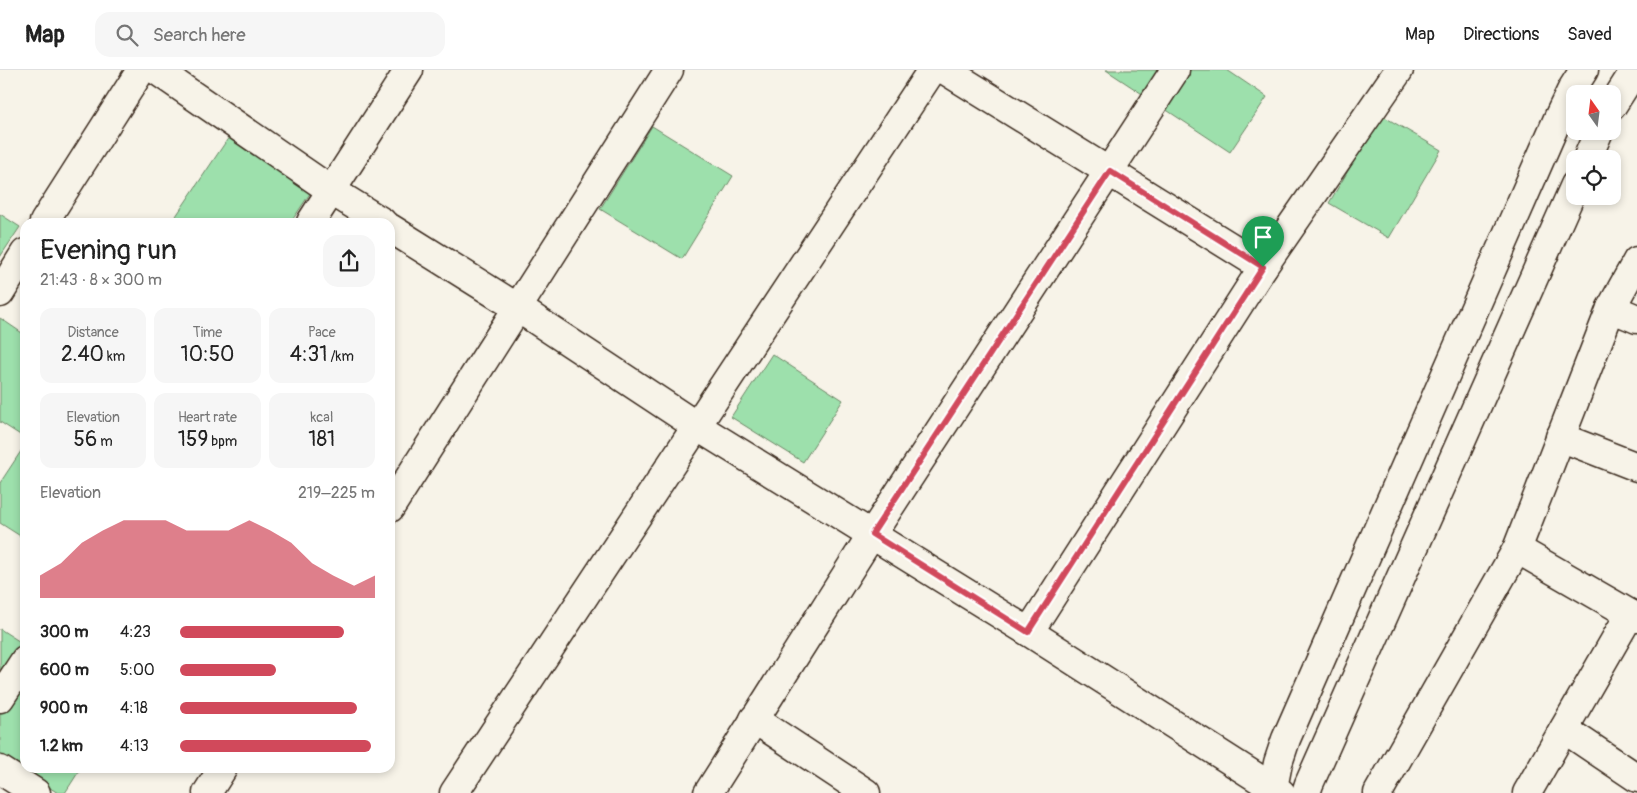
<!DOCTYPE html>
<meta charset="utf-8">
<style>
body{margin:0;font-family:Pangolin,sans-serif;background:#f6f6f6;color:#222;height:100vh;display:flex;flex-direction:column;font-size:19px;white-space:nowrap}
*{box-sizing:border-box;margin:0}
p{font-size:16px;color:#767676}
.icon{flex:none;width:28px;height:28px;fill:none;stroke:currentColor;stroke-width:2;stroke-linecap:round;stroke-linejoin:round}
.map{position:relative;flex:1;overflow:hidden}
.sheet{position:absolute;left:20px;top:148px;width:375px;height:555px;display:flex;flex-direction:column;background:#fff;border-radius:15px;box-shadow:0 2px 8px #0003}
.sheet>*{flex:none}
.needle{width:32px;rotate:346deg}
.controls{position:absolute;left:1566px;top:15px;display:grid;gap:10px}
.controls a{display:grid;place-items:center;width:55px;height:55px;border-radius:10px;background:#fff;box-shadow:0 2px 8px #0003;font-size:25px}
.pin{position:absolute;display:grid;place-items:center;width:42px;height:42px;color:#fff;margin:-51px -21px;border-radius:50% 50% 50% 0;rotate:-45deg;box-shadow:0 0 5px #0007}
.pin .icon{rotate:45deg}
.round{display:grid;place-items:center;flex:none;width:52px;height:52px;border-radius:15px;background:#f6f6f6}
.head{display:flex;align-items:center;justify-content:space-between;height:85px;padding:0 20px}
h1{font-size:28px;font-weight:600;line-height:38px}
.figures{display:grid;grid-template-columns:repeat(3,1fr);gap:8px;height:85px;padding:5px 20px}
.figures div{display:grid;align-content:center;border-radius:12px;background:#f6f6f6;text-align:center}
.figures b{font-size:21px;font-weight:600}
.figures small{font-size:14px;font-weight:400}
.figures p{font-size:14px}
.chart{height:140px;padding:10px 20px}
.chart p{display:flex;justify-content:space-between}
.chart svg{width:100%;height:90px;margin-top:5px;fill:#d1495b;opacity:.7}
ul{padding:0 20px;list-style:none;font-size:16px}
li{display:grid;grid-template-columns:80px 60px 1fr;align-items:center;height:38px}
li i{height:12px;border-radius:6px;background:#d1495b}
header{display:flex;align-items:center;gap:30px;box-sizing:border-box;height:70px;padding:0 25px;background:#fff;border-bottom:1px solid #e0e0e0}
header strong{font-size:24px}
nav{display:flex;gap:28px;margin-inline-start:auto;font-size:18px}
.search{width:350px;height:45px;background:#f6f6f6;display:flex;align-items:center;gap:12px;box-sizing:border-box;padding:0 18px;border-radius:15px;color:#767676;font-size:19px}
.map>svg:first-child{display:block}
.green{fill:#9de0ac;stroke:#6c8565}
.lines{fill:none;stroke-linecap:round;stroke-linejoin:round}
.minor-casing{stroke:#3b2a1e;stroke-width:31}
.tertiary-casing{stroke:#3b2a1e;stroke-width:31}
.minor{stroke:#f7f3e8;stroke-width:28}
.tertiary{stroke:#f7f3e8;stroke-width:28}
.route-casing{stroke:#fff;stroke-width:10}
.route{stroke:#d1495b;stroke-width:6}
</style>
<header>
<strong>Map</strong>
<div class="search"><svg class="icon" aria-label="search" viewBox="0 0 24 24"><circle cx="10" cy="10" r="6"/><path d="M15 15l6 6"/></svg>Search here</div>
<nav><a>Map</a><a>Directions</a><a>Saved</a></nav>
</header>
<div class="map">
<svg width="1637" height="723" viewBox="0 0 1637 723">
<rect width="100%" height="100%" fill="#f7f3e8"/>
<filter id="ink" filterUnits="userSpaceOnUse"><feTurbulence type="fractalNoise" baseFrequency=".02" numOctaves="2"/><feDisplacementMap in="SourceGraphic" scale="10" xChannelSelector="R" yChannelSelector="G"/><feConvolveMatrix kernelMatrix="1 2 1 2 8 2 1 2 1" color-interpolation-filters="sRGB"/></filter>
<g filter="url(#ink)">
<g class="green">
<path d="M1106,0H1227L1267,27L1230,82Z"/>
<path d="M1381,45L1441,80L1389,168L1329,133Z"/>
<path d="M652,56L733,106L682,189L600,139Z"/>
<path d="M229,67L311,122L291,152H172Z"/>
<path d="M0,144L20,157L0,187Z"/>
<path d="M0,248L25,265V368L0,352Z"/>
<path d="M772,284L843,330L803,392L731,347Z"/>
<path d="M25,375V469L0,453V413Z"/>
<path d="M0,559L25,575V698H81L65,723H58L0,686Z"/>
</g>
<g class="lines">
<defs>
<g id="minor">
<path d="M156,0L332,121L382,152"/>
<path d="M945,0L1263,197"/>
<path d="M44,152L141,0"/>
<path d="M311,152L409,0"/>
<path d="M390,158L518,238L698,357L1029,562L1281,723"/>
<path d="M0,223L25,183"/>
<path d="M1611,238L1637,249"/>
<path d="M1560,367L1637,397"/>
<path d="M390,438L669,0"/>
<path d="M1517,479L1637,548"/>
<path d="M1029,562L1263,197L1399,0"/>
<path d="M0,628L25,590"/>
<path d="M754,649L866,723"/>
<path d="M1564,659L1637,708"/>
<path d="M0,700L36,723"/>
<path d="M207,723L223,698"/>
<path d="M454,723L932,0"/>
<path d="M708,723L872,464L1175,0"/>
<path d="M1378,723L1517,479L1611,238L1637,191"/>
<path d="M1527,723L1630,544"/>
</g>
<g id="tertiary">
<path d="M1612,36L1635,0"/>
<path d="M1587,89L1599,61"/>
<path d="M1272,723L1278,693L1286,669L1559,46L1572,19L1584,0"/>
<path d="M1306,723L1309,714L1575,115"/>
</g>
</defs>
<use href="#minor" class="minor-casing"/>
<use href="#tertiary" class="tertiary-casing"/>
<use href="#minor" class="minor"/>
<use href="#tertiary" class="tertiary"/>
</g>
</g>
<g class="lines" filter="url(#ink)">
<defs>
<path id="route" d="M1110,101L1263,197L1028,562L872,464Z"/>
</defs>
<use href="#route" class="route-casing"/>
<use href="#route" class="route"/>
</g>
</svg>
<div class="controls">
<a><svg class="needle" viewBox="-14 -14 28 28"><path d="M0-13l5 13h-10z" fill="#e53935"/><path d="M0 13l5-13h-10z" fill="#767676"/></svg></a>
<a><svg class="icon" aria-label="locate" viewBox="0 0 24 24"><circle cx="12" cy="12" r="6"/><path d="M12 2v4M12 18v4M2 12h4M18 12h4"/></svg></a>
</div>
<div class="pin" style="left:1263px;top:197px;background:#1e9e55"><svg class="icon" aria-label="arrive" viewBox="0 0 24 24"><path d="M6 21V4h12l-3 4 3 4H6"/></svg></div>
<section class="sheet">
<div class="head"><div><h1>Evening run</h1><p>21:43 · 8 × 300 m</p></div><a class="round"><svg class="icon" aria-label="share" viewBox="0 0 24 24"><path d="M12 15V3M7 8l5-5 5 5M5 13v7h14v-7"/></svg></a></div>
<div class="figures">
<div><p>Distance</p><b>2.40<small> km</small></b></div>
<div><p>Time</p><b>10:50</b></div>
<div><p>Pace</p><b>4:31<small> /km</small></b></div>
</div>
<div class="figures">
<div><p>Elevation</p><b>56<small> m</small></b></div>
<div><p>Heart rate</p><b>159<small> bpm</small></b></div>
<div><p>kcal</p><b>181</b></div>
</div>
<div class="chart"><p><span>Elevation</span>219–225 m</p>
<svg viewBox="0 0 160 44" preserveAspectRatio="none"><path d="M0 44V33L10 27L20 17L30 11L40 6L50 6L60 6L70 11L80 11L90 11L100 6L110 11L120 17L130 27L140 33L150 38L160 33V44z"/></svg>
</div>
<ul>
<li><b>300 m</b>4:23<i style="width:84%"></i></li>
<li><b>600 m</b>5:00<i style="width:49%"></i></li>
<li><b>900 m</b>4:18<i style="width:91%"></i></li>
<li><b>1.2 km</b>4:13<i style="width:98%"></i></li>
</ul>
</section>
</div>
